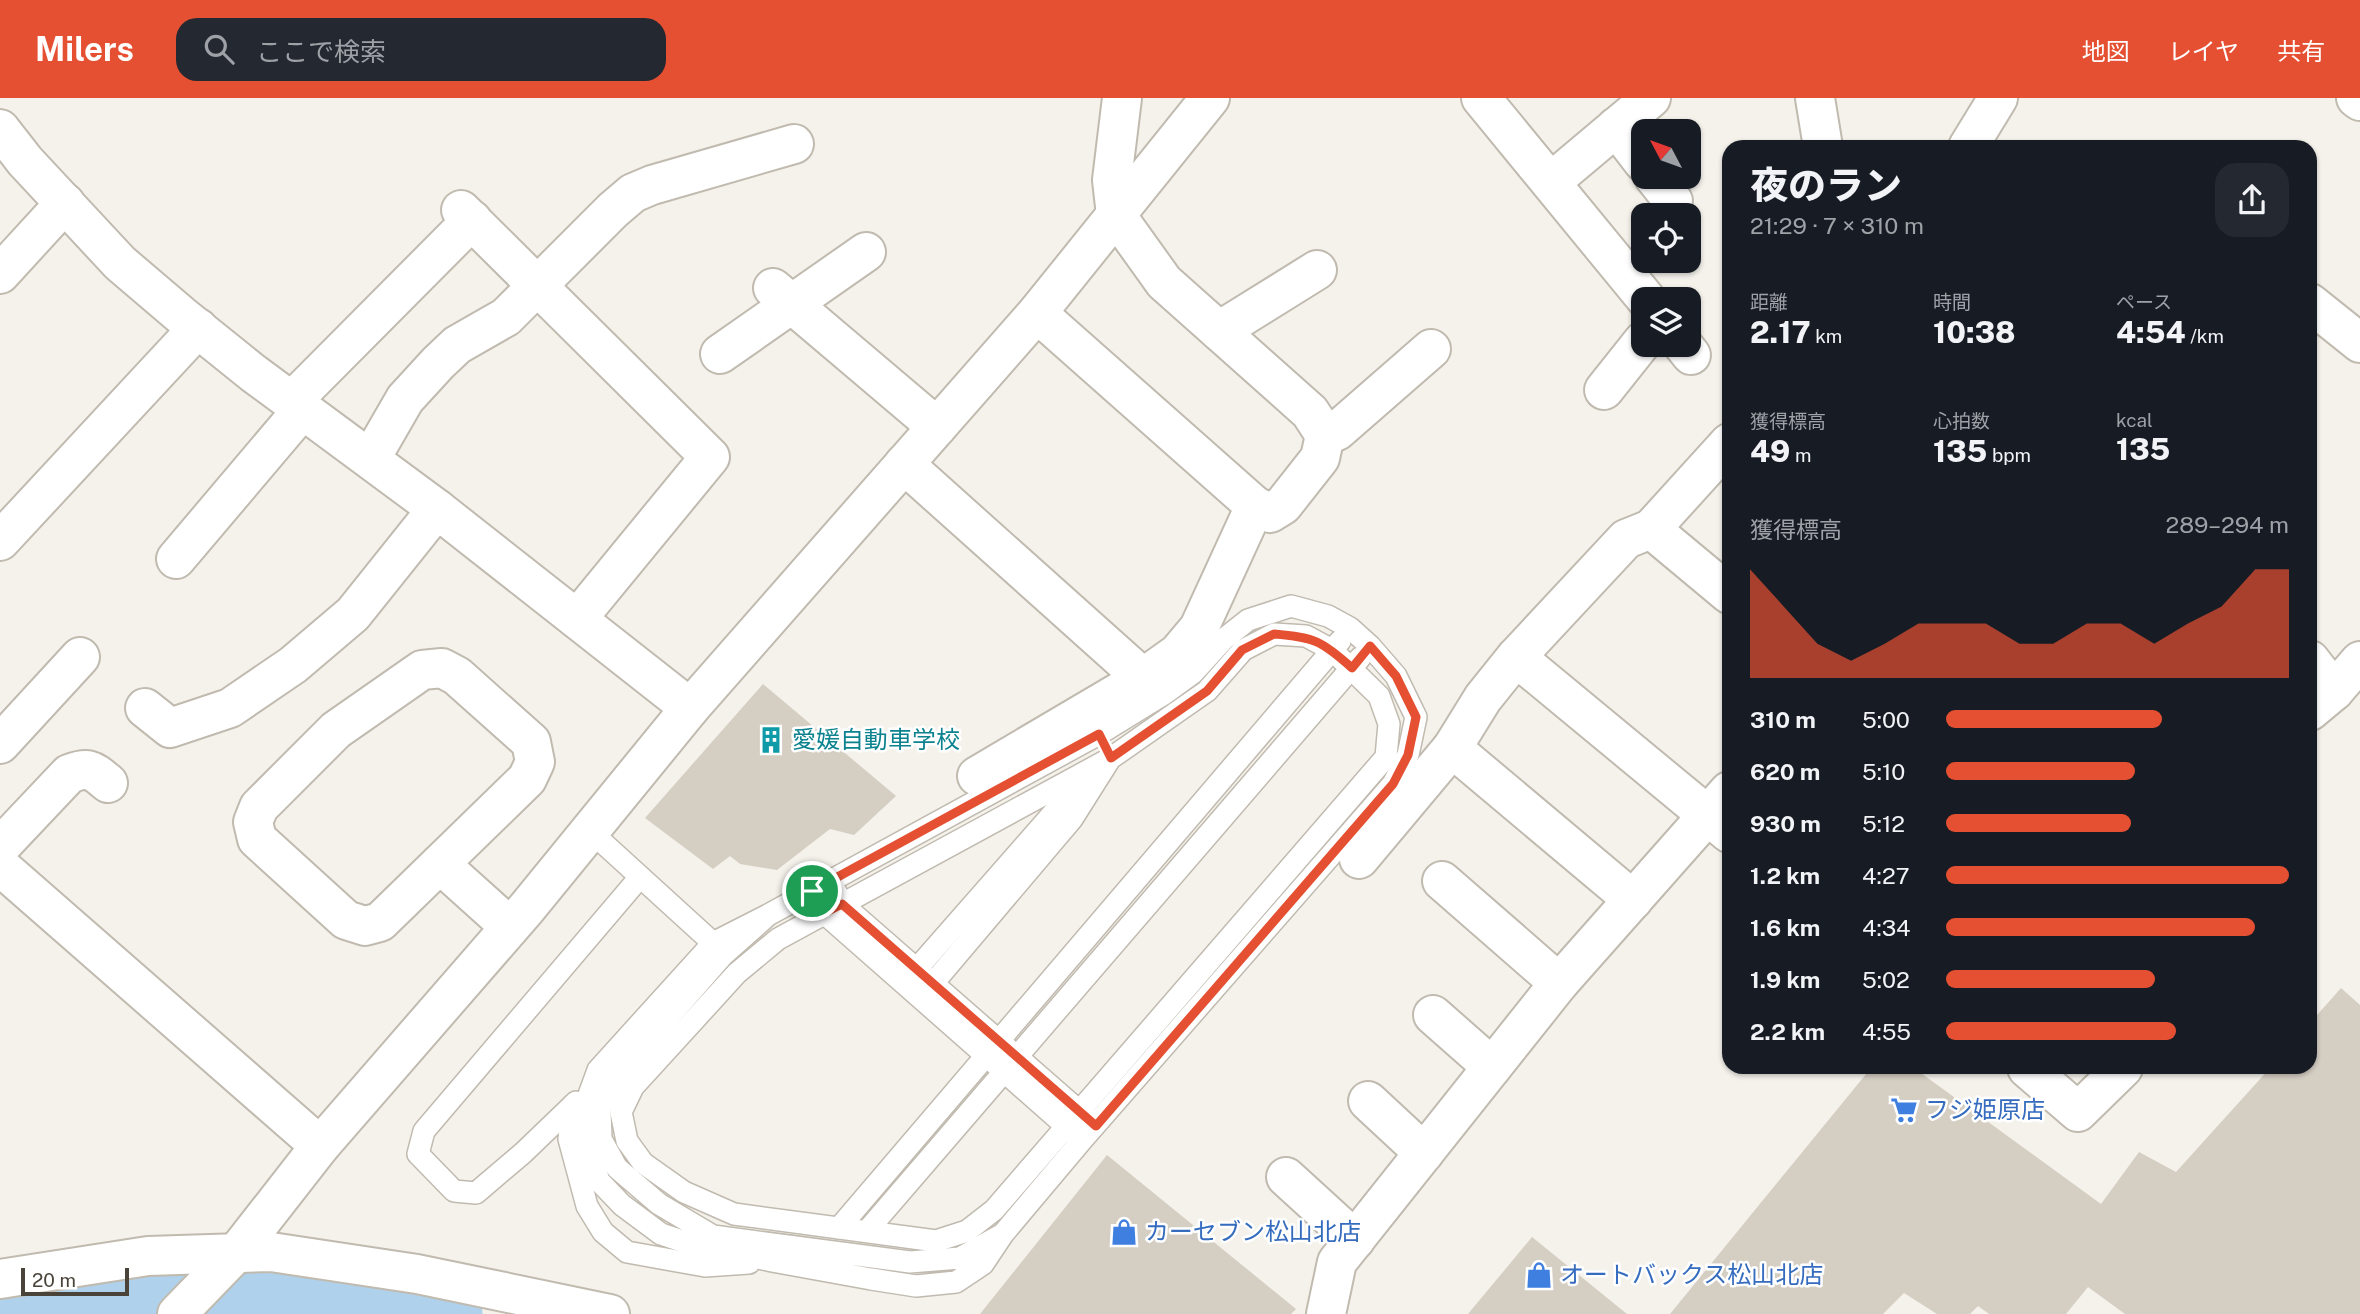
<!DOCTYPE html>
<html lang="ja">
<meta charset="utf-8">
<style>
body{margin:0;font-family:"Public Sans","Noto Sans JP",sans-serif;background:#242831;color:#f1f3f6;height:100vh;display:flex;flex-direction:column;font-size:26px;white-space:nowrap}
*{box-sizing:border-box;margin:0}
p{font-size:23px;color:#9ea1a6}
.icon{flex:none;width:38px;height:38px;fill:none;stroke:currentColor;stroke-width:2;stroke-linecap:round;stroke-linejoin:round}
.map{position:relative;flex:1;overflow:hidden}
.side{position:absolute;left:1722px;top:42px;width:595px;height:934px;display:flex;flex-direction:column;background:#171b24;border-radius:21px;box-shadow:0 2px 5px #0004}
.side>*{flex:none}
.needle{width:46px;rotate:311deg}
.controls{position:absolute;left:1631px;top:21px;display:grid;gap:14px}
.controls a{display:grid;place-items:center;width:70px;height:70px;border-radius:14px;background:#171b24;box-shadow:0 2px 5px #0004;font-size:35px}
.scale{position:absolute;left:21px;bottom:18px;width:108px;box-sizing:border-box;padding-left:7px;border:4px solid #49433a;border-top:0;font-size:19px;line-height:24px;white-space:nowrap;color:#49433a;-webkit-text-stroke:5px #fff;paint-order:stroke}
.pin{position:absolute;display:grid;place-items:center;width:60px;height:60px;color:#fff;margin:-30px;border:4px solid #fff;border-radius:50%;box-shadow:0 2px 7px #0007}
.round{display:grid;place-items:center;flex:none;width:74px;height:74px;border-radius:21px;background:#242831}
.head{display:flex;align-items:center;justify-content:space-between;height:119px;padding:0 28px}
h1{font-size:38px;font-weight:800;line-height:52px}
.metrics{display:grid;grid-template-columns:repeat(3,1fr);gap:10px;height:119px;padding:7px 28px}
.metrics div{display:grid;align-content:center}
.metrics b{font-size:30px;font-weight:800}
.metrics small{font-size:19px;font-weight:400}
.metrics p{font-size:19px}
.chart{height:196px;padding:14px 28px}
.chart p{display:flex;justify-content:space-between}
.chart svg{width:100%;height:126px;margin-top:7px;fill:#e65032;opacity:.7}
ul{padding:0 28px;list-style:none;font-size:23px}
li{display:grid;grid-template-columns:112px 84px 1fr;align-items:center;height:52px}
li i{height:18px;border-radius:9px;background:#e65032}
header{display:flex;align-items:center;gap:42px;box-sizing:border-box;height:98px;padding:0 35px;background:#e65032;color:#fff}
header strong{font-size:33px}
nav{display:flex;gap:38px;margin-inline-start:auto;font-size:24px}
.search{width:490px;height:63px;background:#242831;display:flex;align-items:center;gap:18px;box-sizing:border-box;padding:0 24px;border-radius:21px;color:#9ea1a6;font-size:26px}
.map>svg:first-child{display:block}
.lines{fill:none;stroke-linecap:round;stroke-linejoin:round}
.river{stroke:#afd1eb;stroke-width:65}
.building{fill:#d5cec3}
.service-casing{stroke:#c0baaf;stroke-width:24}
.minor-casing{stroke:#c0baaf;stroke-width:42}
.service{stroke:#fff;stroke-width:21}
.minor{stroke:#fff;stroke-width:38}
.route-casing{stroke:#fff;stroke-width:14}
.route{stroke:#e65032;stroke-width:9}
.labels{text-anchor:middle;stroke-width:5;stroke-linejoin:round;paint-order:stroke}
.culture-label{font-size:24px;fill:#0d838f;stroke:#fff;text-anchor:start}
.shop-label{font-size:24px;fill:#366cbe;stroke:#fff;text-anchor:start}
</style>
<header>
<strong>Milers</strong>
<div class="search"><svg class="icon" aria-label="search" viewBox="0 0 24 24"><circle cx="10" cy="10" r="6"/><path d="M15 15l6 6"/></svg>ここで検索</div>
<nav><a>地図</a><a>レイヤ</a><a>共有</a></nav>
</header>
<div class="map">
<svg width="2360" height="1216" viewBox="0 0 2360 1216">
<rect width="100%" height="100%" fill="#f5f2ec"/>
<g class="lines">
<path class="river" d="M0,1211L139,1191L409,1207L450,1216"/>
</g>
<g class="building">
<path d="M763,586L896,698L854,737L830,731L777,772L740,766L730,758L713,771L645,720Z"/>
<path d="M2341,890L2360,907V1216H2125L2088,1189L2066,1216H1989L1978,1208L1970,1216H1937L1904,1195L1883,1216H1670L1871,970H1914L2101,1106L2139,1054L2176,1074L2270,970H2310V925Z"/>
<path d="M1107,1057L1296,1211L1291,1216H980Z"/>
<path d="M1532,1139L1627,1216H1468Z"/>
</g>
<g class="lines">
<defs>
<g id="service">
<path d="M1274,536L1306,538L1332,552L1379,598L1389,626L1386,659L994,1112L967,1133L936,1143L734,1116L684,1094L643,1065L627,1043L621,1014L633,989L737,875L778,841L1111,660L1207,593L1243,552Z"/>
<path d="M590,733L713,845"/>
<path d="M836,794L842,806L1087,1020"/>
<path d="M818,804L824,815L1074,1035"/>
<path d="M768,817L713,845L598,972L583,1013L588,1049L599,1083L622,1107L661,1136L685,1144L772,1163L871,1181L916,1188L956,1184L983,1166L1003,1136L1082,1042L1393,686L1408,657L1416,619L1396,578L1370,548L1350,530L1328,518L1291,508L1248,522L1224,541L1193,575L1164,596L1099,636L768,817L722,858L615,981L600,1011L601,1041L617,1070L659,1106L713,1138L910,1164L960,1160L1003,1136"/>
<path d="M907,882L1057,711L1074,681"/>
<path d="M924,896L1072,721L1108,664"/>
<path d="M576,1004L573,1007L569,1041L587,1108L603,1134L627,1154L705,1168L749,1165"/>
<path d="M573,1007L523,1055L476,1095L454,1093L418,1056L424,1033L640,779"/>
<path d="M839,1130L1340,543"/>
<path d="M867,1133L1360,560"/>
</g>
<g id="minor">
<path d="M1122,0L1112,82L1116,117L1164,184L1310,314L1325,337L1320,360L1283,407L1270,415L1255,408"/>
<path d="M1481,0L1646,201"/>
<path d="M1815,0L1823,49"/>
<path d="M2356,0L2360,3"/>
<path d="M1616,29L1643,64"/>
<path d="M0,31L25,63L120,165L181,217L253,275L437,411L690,610"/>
<path d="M1968,49L1998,0"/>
<path d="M1654,79L1673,103"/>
<path d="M1551,84L1651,0"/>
<path d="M461,112L710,359L577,521"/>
<path d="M0,176L65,105"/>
<path d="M773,190L937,329"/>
<path d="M2310,205L2360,245"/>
<path d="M1219,233L1317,172"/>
<path d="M1683,247L1691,257"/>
<path d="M720,256L866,154"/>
<path d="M1604,292L1643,243"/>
<path d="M292,303L472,122"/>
<path d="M1325,337L1337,333L1431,251"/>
<path d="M1729,345L1651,431L1729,496"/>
<path d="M371,360L405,301L438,265L457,247L506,219L613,112L633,95L652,87L794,46"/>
<path d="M904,366L1143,580"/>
<path d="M0,443L198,230"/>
<path d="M176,461L303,311"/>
<path d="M1516,559L1729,735"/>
<path d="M2310,562L2334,593"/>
<path d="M442,570L457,578L531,644L535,664L527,681L380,824L365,828L346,822L257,741L253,724L259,709L336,632L422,572Z"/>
<path d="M145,610L170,630L230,610L293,567L353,516L437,411"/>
<path d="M2310,613L2334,593L2360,563"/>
<path d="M0,646L80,559"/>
<path d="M977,678L1143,580L1178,555L1199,530L1255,408L1037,215"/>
<path d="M0,749L69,676C89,668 92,672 108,685"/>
<path d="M1359,761L1452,650"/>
<path d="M440,766L510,829"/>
<path d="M0,768L320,1048"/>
<path d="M1442,783L1559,885"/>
<path d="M1633,802L1452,650L1483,600L1516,559L1626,441L1651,431"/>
<path d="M1433,917L1492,969"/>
<path d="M2027,970L2078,1014L2123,970"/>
<path d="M1368,1003L1424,1055"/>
<path d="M1286,1079L1355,1142"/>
<path d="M0,1181L148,1158L271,1154L417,1176L610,1216"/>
<path d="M177,1216L238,1153L320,1048L526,811L690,610L1037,215L1210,0"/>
<path d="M1326,1216L1337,1164L1559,885L1729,693"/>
</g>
</defs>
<use href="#service" class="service-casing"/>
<use href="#minor" class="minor-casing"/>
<use href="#service" class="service"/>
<use href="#minor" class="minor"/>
</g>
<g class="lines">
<defs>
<path id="route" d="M1274,536C1314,539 1322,543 1352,570L1370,548L1396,578L1416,619L1408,657L1393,686L1096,1028L842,806L824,815L812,793L1099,636L1111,660L1207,593L1242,552Z"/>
</defs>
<use href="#route" class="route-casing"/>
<use href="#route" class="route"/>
</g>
<defs>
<symbol id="building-bare" viewBox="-9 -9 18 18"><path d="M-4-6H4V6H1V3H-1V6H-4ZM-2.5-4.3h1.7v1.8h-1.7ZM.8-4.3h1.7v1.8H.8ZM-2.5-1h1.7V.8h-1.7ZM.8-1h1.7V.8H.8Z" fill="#0f9aa8" stroke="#fff" stroke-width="2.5" paint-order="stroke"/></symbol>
<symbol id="supermarket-bare" viewBox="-9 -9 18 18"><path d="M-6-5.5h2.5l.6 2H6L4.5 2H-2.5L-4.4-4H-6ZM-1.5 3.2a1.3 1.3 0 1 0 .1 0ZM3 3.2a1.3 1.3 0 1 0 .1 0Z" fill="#3f7fe0" stroke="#fff" stroke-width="2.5" paint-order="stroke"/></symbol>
<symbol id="shop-bare" viewBox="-9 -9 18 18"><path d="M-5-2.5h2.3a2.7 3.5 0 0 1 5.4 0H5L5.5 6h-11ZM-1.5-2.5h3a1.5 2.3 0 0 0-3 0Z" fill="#3f7fe0" stroke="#fff" stroke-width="2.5" paint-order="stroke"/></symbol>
</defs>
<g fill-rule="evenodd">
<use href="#building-bare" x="752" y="623" width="38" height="38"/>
<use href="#supermarket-bare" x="1885" y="993" width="38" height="38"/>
<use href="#shop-bare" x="1105" y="1115" width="38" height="38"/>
<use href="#shop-bare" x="1520" y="1158" width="38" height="38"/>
</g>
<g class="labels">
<g class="culture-label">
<text x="792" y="650">愛媛自動車学校</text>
</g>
<g class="shop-label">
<text x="1925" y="1020">フジ姫原店</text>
<text x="1145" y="1142">カーセブン松山北店</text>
<text x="1560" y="1185">オートバックス松山北店</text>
</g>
</g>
</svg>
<div class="controls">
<a><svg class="needle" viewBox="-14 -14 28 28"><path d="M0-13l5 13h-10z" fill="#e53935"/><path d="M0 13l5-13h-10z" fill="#9ea1a6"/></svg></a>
<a><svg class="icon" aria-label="locate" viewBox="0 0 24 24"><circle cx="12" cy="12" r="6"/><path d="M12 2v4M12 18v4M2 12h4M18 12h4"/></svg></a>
<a><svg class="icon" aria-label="layers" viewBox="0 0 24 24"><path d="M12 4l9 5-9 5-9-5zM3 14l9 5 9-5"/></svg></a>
</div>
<div class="scale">20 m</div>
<div class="pin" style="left:812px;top:793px;background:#1e9e55"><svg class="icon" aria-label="arrive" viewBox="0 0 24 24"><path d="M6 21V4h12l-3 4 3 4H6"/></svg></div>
<section class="side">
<div class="head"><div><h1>夜のラン</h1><p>21:29 · 7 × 310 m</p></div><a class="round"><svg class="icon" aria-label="share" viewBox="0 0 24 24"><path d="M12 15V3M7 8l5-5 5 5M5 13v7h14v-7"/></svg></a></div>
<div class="metrics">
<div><p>距離</p><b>2.17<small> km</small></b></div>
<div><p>時間</p><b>10:38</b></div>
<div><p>ペース</p><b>4:54<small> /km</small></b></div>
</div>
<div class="metrics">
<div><p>獲得標高</p><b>49<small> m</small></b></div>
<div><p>心拍数</p><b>135<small> bpm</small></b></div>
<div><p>kcal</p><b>135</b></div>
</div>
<div class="chart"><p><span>獲得標高</span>289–294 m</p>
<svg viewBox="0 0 160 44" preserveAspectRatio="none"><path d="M0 44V6L10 19L20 32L30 38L40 32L50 25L60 25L70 25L80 32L90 32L100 25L110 25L120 32L130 25L140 19L150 6L160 6V44z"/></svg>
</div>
<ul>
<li><b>310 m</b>5:00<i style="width:63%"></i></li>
<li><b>620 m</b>5:10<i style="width:55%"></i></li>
<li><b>930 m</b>5:12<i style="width:54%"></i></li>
<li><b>1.2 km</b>4:27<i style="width:100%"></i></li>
<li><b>1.6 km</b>4:34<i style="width:90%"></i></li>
<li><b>1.9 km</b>5:02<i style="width:61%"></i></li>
<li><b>2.2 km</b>4:55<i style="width:67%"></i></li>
</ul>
</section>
</div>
